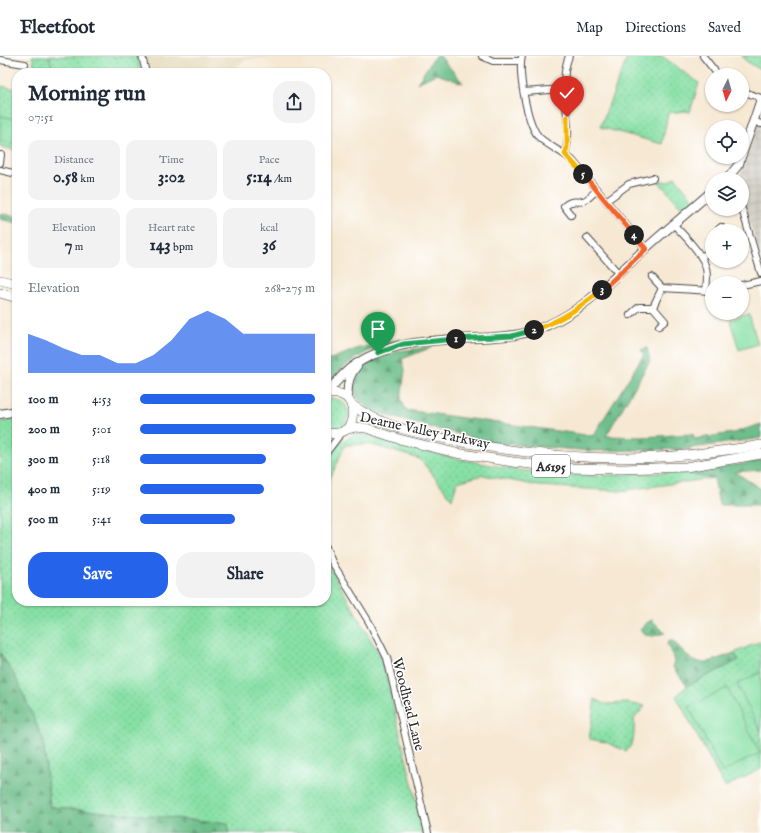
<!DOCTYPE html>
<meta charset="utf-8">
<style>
body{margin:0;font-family:"IM FELL English",serif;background:#f2f2f3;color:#1f2937;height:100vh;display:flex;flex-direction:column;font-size:15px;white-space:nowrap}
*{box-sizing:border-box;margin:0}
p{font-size:13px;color:#747a83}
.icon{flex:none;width:22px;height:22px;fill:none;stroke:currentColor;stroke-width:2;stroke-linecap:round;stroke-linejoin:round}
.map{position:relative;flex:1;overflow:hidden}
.side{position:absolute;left:12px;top:12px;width:319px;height:538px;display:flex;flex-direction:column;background:#fff;border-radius:16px;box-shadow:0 1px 3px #0004}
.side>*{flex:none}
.needle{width:26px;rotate:185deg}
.controls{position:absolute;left:705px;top:12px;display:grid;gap:8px}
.controls a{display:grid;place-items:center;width:44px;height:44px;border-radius:50%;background:#fff;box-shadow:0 1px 3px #0004;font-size:20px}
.pin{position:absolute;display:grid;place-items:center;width:34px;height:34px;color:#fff;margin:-41px -17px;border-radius:50% 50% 50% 0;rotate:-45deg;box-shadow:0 0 4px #0007}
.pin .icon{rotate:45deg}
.km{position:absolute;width:20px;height:20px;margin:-10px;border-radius:50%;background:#222;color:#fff;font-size:11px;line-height:20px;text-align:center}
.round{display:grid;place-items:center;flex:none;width:42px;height:42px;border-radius:16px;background:#f2f2f3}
.head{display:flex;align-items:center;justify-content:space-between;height:68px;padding:0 16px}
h1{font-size:22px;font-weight:700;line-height:30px}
.metrics{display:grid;grid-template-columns:repeat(3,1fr);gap:6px;height:68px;padding:4px 16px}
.metrics div{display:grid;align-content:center;border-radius:10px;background:#f2f2f3;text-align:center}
.metrics b{font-size:17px;font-weight:700}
.metrics small{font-size:11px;font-weight:400}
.metrics p{font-size:11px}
.chart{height:112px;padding:8px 16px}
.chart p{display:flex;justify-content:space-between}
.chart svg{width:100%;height:72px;margin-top:4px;fill:#2563eb;opacity:.7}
.action{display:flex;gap:8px;margin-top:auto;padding:8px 16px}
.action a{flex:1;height:46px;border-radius:16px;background:#2563eb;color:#fff;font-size:16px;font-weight:700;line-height:46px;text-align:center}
.action a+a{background:#f2f2f3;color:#1f2937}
ul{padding:0 16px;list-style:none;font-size:13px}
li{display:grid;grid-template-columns:64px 48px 1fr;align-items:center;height:30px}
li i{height:10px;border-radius:5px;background:#2563eb}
header{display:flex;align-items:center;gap:24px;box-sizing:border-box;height:56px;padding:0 20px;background:#fff;border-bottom:1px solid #e0e1e3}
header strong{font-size:19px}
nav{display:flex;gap:22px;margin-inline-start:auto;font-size:14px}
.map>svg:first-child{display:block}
.built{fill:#e5daba}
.industrial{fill:url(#industrial-grid)}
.grass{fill:url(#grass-dots);stroke:#598668}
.forest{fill:url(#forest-firs);stroke:#4c745a}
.garden{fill:url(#garden-furrows);stroke:#598668}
.pitch{fill:#87e0a5;stroke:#598668}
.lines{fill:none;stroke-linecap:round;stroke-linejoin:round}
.minor-casing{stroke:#494744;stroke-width:8}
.major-casing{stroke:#494744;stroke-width:10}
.highway-casing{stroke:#494744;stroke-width:10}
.minor{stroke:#fff;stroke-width:6}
.major{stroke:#fff;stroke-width:8}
.highway{stroke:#fff;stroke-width:9}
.split-1-casing{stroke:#fff;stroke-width:8}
.split-2-casing{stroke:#fff;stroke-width:8}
.split-3-casing{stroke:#fff;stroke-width:8}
.split-4-casing{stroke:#fff;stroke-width:8}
.split-5-casing{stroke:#fff;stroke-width:8}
.split-6-casing{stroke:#fff;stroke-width:8}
.split-1{stroke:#22a559;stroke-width:5}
.split-2{stroke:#22a559;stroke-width:5}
.split-3{stroke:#f5b400;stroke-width:5}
.split-4{stroke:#f0652b;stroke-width:5}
.split-5{stroke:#f0652b;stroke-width:5}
.split-6{stroke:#f5b400;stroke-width:5}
.labels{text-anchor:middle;stroke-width:3;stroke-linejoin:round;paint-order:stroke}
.shield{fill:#fff;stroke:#6b6b6b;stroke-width:1}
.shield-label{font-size:13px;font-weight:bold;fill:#2b2b2b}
.street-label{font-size:14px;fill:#2b2b2b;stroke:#fff}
</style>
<header>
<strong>Fleetfoot</strong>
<nav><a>Map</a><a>Directions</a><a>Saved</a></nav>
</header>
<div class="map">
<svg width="761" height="777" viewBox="0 0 761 777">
<defs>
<pattern id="industrial-grid" width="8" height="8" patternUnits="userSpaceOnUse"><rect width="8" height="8" fill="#c7c4b8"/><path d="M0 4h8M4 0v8" fill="none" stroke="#aba99e"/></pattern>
<pattern id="grass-dots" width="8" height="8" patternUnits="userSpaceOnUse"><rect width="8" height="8" fill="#87e0a5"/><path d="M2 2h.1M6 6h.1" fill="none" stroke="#75c08e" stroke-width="1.8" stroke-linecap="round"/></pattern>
<pattern id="forest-firs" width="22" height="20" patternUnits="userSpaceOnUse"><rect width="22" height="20" fill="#6dbe8a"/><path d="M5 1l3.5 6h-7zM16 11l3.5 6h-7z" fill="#5a9b71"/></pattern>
<pattern id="garden-furrows" width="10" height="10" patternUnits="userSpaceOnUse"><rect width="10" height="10" fill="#87e0a5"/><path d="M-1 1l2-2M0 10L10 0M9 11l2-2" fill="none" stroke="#75c08e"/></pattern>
</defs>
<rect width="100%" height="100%" fill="#fff"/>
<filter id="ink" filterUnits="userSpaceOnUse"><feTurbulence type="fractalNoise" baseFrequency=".025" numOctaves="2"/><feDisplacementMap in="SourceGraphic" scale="8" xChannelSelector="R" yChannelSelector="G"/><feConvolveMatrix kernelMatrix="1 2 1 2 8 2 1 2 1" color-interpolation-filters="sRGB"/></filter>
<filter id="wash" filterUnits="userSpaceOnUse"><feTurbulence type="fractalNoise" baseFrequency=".012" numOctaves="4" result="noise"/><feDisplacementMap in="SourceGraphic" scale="16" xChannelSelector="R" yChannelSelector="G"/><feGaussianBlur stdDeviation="0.9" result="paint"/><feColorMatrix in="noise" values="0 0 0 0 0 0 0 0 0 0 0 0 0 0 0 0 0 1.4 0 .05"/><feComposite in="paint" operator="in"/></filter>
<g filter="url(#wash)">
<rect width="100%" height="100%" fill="#f6e8d2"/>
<path class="built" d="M146,0H283L244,4L229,17H150Z"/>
<path class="industrial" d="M760,59H761V203L742,142V123H738L749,96Z"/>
<g class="grass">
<path d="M49,0H137L141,17H46L53,16Z"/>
<path d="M628,0H662L699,27L690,56L685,55L668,57L662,88L600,71Z"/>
<path d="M742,0H761V14L746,5Z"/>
<path d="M0,30L17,33V95L0,90Z"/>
<path d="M675,121L694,144L683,153L657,124L668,126Z"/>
<path d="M328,343C356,339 355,380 326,371V345Z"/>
<path d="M17,363V545H326V505L382,603L424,777H229L228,767L50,751L43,683L15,620L0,597V366Z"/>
<path d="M357,377L403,390L459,403L518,414L592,420L676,416L714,422L620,435L539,430L483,419L457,426L452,443L420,403L369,388L345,389L327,430V479L326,407L338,387Z"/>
<path d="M761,585V713L725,731L676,640L687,630L739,604L734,597Z"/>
<path d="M595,643L604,648L626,647L645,650L634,663C634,674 636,687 626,695L605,686L589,683Z"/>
</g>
<g class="forest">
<path d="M435,0H440L463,27L436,18L417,27Z"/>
<path d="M0,157L17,161V167L0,163Z"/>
<path d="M401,283L367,296L350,306L326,327V305L359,292Z"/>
<path d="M432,291L402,303L405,314L401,343L406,354L593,380L644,298L641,294L647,292L650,305L606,380L642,381L693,378L694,383L733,377L761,368V382L685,393L591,395L495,387L409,366L369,354L358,343L354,333L357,321L367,308L398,295Z"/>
<path d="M761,404V414L735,416L761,433V449H719L714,422L676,416L743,408Z"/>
<path d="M652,564L665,577L653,580L644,579L640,573L648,566Z"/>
<path d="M671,583L693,605L706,607L734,597L739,604L687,630L673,611L675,605L667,588Z"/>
<path d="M0,597L15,620L43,683L50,751L228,767L229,777H0V626L1,622L0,620Z"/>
</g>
<path class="garden" d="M32,0H49L53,16L36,17Z"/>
<g class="pitch">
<path d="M0,60L17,63L15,88L0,85Z"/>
<path d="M749,258L758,288L739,294L730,264Z"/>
<path d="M761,616V676L737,628Z"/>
<path d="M727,632L760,697L722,716L689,651Z"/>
</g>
</g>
<g filter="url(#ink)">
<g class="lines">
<defs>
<g id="minor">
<path d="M142,0L146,17"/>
<path d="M482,0L493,5H521"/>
<path d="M522,0C518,17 527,70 540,82C550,91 563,96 573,105L646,193"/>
<path d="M703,0L718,19"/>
<path d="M0,4L25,8"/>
<path d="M742,35L761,42"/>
<path d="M524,36L563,33"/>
<path d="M754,65L761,68"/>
<path d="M565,98C575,66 556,32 569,0"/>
<path d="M0,107L1,99"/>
<path d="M0,114L17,118"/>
<path d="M606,145L629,128L653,122"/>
<path d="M742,153L761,217"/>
<path d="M571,159L564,150C572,143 575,147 583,145C588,144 593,137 597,134"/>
<path d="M674,169C683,178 701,197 705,209C708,217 707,227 706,235"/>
<path d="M717,175L721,171"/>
<path d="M587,182L619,218"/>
<path d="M701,201L712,194"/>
<path d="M732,205L733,206"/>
<path d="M652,221L662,232"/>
<path d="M742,229L761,225"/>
<path d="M653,251L665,265L659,270"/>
<path d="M630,259L639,251H653L662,232L712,235"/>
<path d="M326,397L342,376"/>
<path d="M326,491L332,506L369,566L387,602L428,777"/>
</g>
<g id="major">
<path d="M742,99L761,43"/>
<path d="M727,123L739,108L741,101"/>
<path d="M326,337C334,329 341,320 349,313C385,285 433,284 477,282C502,281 525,280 548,269C587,252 614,221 645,193C667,173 690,155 712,135"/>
<path d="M348,343C347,331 348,320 357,310"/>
<path d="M0,358L17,355"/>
</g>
<g id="highway">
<path d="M0,224L17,228"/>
<path d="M0,237L17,242"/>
<path d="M326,339C362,327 361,388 326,376"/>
<path d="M352,349C382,371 421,378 457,385C543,402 632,408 719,395C733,393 747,392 761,389"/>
<path d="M345,374L355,371L366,372L399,383L456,397L513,406L565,412L622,413L686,411L761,398"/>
</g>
</defs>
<use href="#minor" class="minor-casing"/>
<use href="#major" class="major-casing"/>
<use href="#highway" class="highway-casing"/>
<use href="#minor" class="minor"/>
<use href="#major" class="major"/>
<use href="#highway" class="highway"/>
</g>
</g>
<g class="lines" filter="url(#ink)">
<defs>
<path id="split-1" d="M378,297L403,288L456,283"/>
<path id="split-2" d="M456,283L512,280L534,274"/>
<path id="split-3" d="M534,274C561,265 580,251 602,234"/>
<path id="split-4" d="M602,234L646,193L634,179"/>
<path id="split-5" d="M583,118L634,179"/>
<path id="split-6" d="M567,61V92L565,98L583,118"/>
</defs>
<use href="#split-1" class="split-1-casing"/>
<use href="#split-2" class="split-2-casing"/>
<use href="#split-3" class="split-3-casing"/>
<use href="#split-4" class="split-4-casing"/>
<use href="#split-5" class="split-5-casing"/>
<use href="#split-6" class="split-6-casing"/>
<use href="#split-1" class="split-1"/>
<use href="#split-2" class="split-2"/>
<use href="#split-3" class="split-3"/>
<use href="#split-4" class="split-4"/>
<use href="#split-5" class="split-5"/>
<use href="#split-6" class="split-6"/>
</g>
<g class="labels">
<rect class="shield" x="532" y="399" width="38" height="22" rx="3"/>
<g class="shield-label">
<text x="551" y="415">A6195</text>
</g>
<g class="street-label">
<text transform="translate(425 374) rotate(12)" y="5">Dearne Valley Parkway</text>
<text transform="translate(409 648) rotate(76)" y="5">Woodhead Lane</text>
</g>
</g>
</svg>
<div class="controls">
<a><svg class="needle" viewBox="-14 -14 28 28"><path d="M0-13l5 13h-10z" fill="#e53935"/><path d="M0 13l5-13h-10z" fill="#747a83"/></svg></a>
<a><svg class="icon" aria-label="locate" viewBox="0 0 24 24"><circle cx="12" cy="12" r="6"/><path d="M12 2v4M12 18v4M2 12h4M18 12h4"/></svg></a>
<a><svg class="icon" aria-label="layers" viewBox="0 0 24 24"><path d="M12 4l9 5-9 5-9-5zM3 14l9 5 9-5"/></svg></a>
<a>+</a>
<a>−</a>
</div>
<div class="pin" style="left:378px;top:297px;background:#1e9e55"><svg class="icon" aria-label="arrive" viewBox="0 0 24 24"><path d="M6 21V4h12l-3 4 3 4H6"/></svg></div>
<div class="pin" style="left:567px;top:61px;background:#d93025"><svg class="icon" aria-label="check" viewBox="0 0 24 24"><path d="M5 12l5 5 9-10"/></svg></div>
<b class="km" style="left:456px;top:283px">1</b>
<b class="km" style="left:534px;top:274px">2</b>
<b class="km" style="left:602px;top:234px">3</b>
<b class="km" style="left:634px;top:179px">4</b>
<b class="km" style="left:583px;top:118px">5</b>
<section class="side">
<div class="head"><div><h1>Morning run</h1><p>07:51</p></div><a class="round"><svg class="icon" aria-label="share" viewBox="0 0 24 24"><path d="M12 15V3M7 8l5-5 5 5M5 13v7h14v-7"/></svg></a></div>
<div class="metrics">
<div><p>Distance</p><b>0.58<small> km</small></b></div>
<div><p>Time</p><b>3:02</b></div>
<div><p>Pace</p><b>5:14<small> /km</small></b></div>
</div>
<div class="metrics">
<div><p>Elevation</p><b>7<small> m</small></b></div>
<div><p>Heart rate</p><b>143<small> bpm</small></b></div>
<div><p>kcal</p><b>36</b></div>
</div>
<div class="chart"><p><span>Elevation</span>268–275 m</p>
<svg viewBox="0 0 160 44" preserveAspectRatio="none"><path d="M0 44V20L10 24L20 29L30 33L40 33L50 38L60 38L70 33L80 24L90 11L100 6L110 11L120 20L130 20L140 20L150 20L160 20V44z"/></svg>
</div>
<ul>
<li><b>100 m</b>4:53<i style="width:100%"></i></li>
<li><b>200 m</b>5:01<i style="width:89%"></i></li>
<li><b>300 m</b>5:18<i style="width:72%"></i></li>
<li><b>400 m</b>5:19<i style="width:71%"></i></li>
<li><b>500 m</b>5:41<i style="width:54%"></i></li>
</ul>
<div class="action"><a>Save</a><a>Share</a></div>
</section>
</div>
